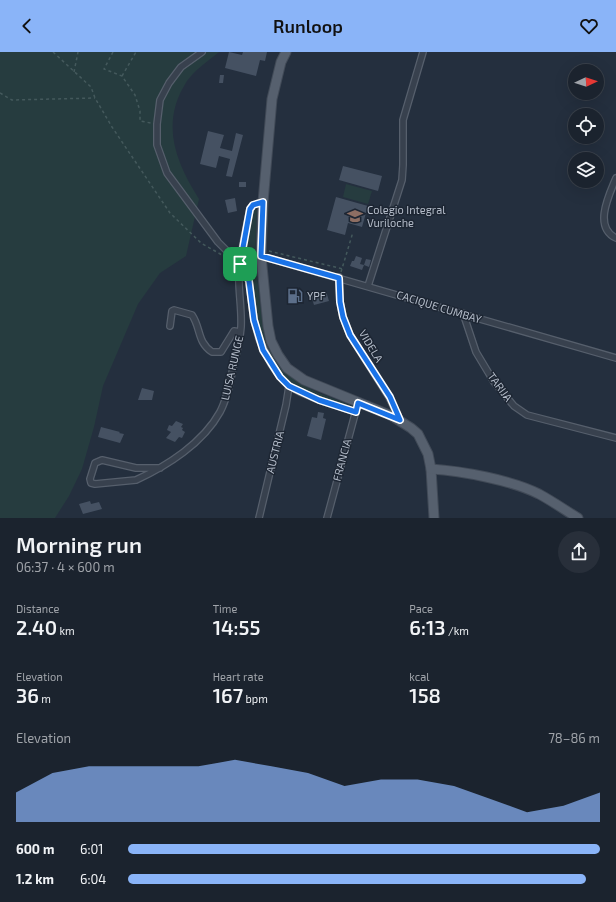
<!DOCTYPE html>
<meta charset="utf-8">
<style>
body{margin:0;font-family:"Exo 2",sans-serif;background:#282f3a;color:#f1f3f6;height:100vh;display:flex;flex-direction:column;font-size:15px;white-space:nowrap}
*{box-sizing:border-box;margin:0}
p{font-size:13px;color:#a0a4aa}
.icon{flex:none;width:22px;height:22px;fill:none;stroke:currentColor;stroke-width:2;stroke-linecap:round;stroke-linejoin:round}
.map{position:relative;height:466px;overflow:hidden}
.details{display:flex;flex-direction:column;background:#1b232e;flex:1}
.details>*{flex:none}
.needle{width:26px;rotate:86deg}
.fabs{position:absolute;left:568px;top:12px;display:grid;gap:8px}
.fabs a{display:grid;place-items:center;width:36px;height:36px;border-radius:50%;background:#1b232e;box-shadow:0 4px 16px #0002,0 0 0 1px #39404a;font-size:20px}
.pin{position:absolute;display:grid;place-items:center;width:34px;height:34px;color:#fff;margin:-17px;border-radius:8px;box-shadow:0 2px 6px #0006}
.round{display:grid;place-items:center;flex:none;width:42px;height:42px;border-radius:21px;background:#282f3a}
.headline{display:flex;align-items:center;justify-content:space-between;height:68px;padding:0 16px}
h1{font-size:22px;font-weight:600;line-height:30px}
.metrics{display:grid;grid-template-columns:repeat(3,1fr);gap:6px;height:68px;padding:4px 16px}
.metrics div{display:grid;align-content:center}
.metrics b{font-size:20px;font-weight:600}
.metrics small{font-size:11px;font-weight:400}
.metrics p{font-size:11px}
.chart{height:112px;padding:8px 16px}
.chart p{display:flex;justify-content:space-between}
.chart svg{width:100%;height:72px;margin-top:4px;fill:#8ab4f8;opacity:.7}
ul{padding:0 16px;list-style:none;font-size:13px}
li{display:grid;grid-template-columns:64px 48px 1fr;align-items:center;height:30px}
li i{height:10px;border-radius:5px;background:#8ab4f8}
header{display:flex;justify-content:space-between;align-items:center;height:52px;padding:0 16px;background:#8ab4f8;color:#111;font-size:18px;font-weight:600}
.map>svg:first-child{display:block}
.green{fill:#263c3f}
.building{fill:#455162}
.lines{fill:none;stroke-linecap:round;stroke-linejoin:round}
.minor-casing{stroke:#565f6c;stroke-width:8}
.primary-casing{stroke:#414a57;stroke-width:11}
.path{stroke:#44595c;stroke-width:1.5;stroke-dasharray:3 3;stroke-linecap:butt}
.minor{stroke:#38414e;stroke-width:5.5}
.primary{stroke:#56606e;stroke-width:9}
.route-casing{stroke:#fff;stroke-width:8}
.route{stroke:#1a73e8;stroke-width:5}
.labels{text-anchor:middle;stroke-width:3;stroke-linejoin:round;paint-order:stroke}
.poi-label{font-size:11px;fill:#b4bcc9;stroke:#1d2633;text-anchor:start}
.street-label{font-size:11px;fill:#b4bcc9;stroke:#1d2633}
</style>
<header><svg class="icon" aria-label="back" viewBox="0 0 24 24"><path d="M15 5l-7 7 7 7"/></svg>Runloop<svg class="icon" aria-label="heart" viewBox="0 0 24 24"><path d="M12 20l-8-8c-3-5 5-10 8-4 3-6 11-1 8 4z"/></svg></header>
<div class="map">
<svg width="616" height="466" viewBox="0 0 616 466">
<rect width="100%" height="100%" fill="#242f3e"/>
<g class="green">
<path d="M0,0H219C208,9 195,18 187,29C160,71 175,109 199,147L186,204L160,221L138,252L103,334L94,375L82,417L69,444L55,466H0Z"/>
<path d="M346,132L372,139L368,152L343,145Z"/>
<path d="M254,157L257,158L255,208L263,274L269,296L280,314L288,322L301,332L319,341L353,354L351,356C335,350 311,345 297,335C261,309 259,275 253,235C251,224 248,213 248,202C247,187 252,171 254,157Z"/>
</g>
<g class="building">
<path d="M229,0L242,3L243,0H267L265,9L260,8L256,24L225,16Z"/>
<path d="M220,23H224L223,31H219Z"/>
<path d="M208,79L224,83L220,96L232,99L236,81L243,83L232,125L226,124L230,107L219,104L216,116L200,112Z"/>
<path d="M343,114L382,124L378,139L339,128Z"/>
<rect x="239" y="130" width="7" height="5"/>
<path d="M336,145L368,154L362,175L348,171L345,183L327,178Z"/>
<path d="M235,146L237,159L228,161L225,148Z"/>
<path d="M356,204L362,206L360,212L364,213L362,218L350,214L352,209H354Z"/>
<path d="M366,207L371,208L369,215L364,213Z"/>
<path d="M326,239L329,249L314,253L311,243Z"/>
<path d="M142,336L154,339L152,348H138Z"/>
<path d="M318,360L324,361L323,366L326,367L321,388L307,384L312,365L317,366Z"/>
<path d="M176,369L183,372L181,375L183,376L182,378L185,380L182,386L179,385L175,390L166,386L171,380L167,378L169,373L172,374Z"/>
<path d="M101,375L120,380L119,381L124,382L120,391L98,385Z"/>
<path d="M90,449L91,452L99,450L102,457L83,462L79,452Z"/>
</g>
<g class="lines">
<defs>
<g id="minor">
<path d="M202,0L181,15L169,31L160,48L157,72V93L167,121L218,190L240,212L243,218L249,229L254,268L259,287L271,312L280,325L289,334L300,340L319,348L356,360"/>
<path d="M616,126C609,143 593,175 616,186"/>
<path d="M261,204L616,306"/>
<path d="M339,225L340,250L343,265L350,283L389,345L400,368"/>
<path d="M368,234L402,128L403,113V68L423,0"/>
<path d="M463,261L476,300L494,330L514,354L527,363L616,386"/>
<path d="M170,274L172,259L174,258L192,263C201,276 197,290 212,300H221L234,279L240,280"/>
<path d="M160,416H136L102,408L95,411L90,427L91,431L95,432L136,428C167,414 203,391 220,360C227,347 230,331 233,316C236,303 240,289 241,275C242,256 238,238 239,220C241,198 246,178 250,157L253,153L263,150"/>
<path d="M259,466L286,353L289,334"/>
<path d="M327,466L358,351"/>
</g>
<g id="primary">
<path d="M286,0L281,10L272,47L263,150L261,204L268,274L271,289L278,303L287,316L304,328L392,364L411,376L418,382L428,402L431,417L434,466"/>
<path d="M431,417C462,419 511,428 539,442C552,449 565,458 578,466"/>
</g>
</defs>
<use href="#minor" class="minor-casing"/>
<use href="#primary" class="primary-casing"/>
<g class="path">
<path d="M53,0L91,35L95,46L112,75L170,161L201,191L222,203"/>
<path d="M113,0L104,17L122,24L135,43L140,59V69L151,71"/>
<path d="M74,20L78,0"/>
<path d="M122,24L136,0"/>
<path d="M0,41L12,48L95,46"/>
<path d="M269,199L343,217"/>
<path d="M341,220L353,180"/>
</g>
<use href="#minor" class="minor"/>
<use href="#primary" class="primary"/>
</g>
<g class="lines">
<defs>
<path id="route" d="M263,150L261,204L339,226L340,250L343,265L350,283L390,345L400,368L358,351L356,360L319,348L289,334L280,325L263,298L254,268L249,229L240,212L250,157L253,153Z"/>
</defs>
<use href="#route" class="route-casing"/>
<use href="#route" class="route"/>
</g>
<defs>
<symbol id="school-bare" viewBox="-9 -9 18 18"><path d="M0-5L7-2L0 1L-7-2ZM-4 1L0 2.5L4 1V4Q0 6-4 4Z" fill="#8d6e63" stroke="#1d2633" stroke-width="2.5" paint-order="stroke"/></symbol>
<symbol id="fuel-bare" viewBox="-9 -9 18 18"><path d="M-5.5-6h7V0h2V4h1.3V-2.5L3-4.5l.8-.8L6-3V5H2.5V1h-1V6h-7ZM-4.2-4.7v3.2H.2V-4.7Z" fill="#5c6f8a" stroke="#1d2633" stroke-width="2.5" paint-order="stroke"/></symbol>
</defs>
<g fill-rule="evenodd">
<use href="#school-bare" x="344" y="153" width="22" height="22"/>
<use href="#fuel-bare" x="284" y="233" width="22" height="22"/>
</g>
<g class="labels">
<g class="poi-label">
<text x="367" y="162">Colegio Integral<tspan x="367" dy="13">Vuriloche</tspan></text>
<text x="307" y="248">YPF</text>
</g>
<g class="street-label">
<text transform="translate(439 255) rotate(17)" y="4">CACIQUE CUMBAY</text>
<text transform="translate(371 294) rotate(59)" y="4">VIDELA</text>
<text transform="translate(232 316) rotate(-77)" y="4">LUISA RUNGE</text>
<text transform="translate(500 335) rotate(54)" y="4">TARIJA</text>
<text transform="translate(275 400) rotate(-76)" y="4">AUSTRIA</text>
<text transform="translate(342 408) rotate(-75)" y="4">FRANCIA</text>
</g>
</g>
</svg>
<div class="fabs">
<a><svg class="needle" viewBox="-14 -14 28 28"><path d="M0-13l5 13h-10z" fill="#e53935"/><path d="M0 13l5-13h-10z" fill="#a0a4aa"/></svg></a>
<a><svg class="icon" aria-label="locate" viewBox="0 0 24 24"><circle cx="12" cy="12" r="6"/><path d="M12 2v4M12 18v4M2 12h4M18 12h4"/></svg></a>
<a><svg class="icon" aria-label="layers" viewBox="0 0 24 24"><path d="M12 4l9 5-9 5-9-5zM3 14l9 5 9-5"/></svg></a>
</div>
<div class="pin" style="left:240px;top:212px;background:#1e9e55"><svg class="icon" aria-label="arrive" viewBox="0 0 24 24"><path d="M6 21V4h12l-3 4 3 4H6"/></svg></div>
</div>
<section class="details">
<div class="headline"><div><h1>Morning run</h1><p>06:37 · 4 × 600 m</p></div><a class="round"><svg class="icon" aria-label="share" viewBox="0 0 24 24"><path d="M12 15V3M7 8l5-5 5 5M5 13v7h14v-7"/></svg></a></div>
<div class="metrics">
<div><p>Distance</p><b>2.40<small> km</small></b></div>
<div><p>Time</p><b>14:55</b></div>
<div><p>Pace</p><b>6:13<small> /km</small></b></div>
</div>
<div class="metrics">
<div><p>Elevation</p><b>36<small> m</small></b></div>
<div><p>Heart rate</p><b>167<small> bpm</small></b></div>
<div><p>kcal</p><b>158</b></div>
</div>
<div class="chart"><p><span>Elevation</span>78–86 m</p>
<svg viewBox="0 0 160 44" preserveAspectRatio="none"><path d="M0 44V26L10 14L20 10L30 10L40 10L50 10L60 6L70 10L80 14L90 22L100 18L110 18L120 22L130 30L140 38L150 34L160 26V44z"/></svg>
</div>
<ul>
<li><b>600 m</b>6:01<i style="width:100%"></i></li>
<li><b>1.2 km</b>6:04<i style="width:97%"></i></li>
</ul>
</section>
